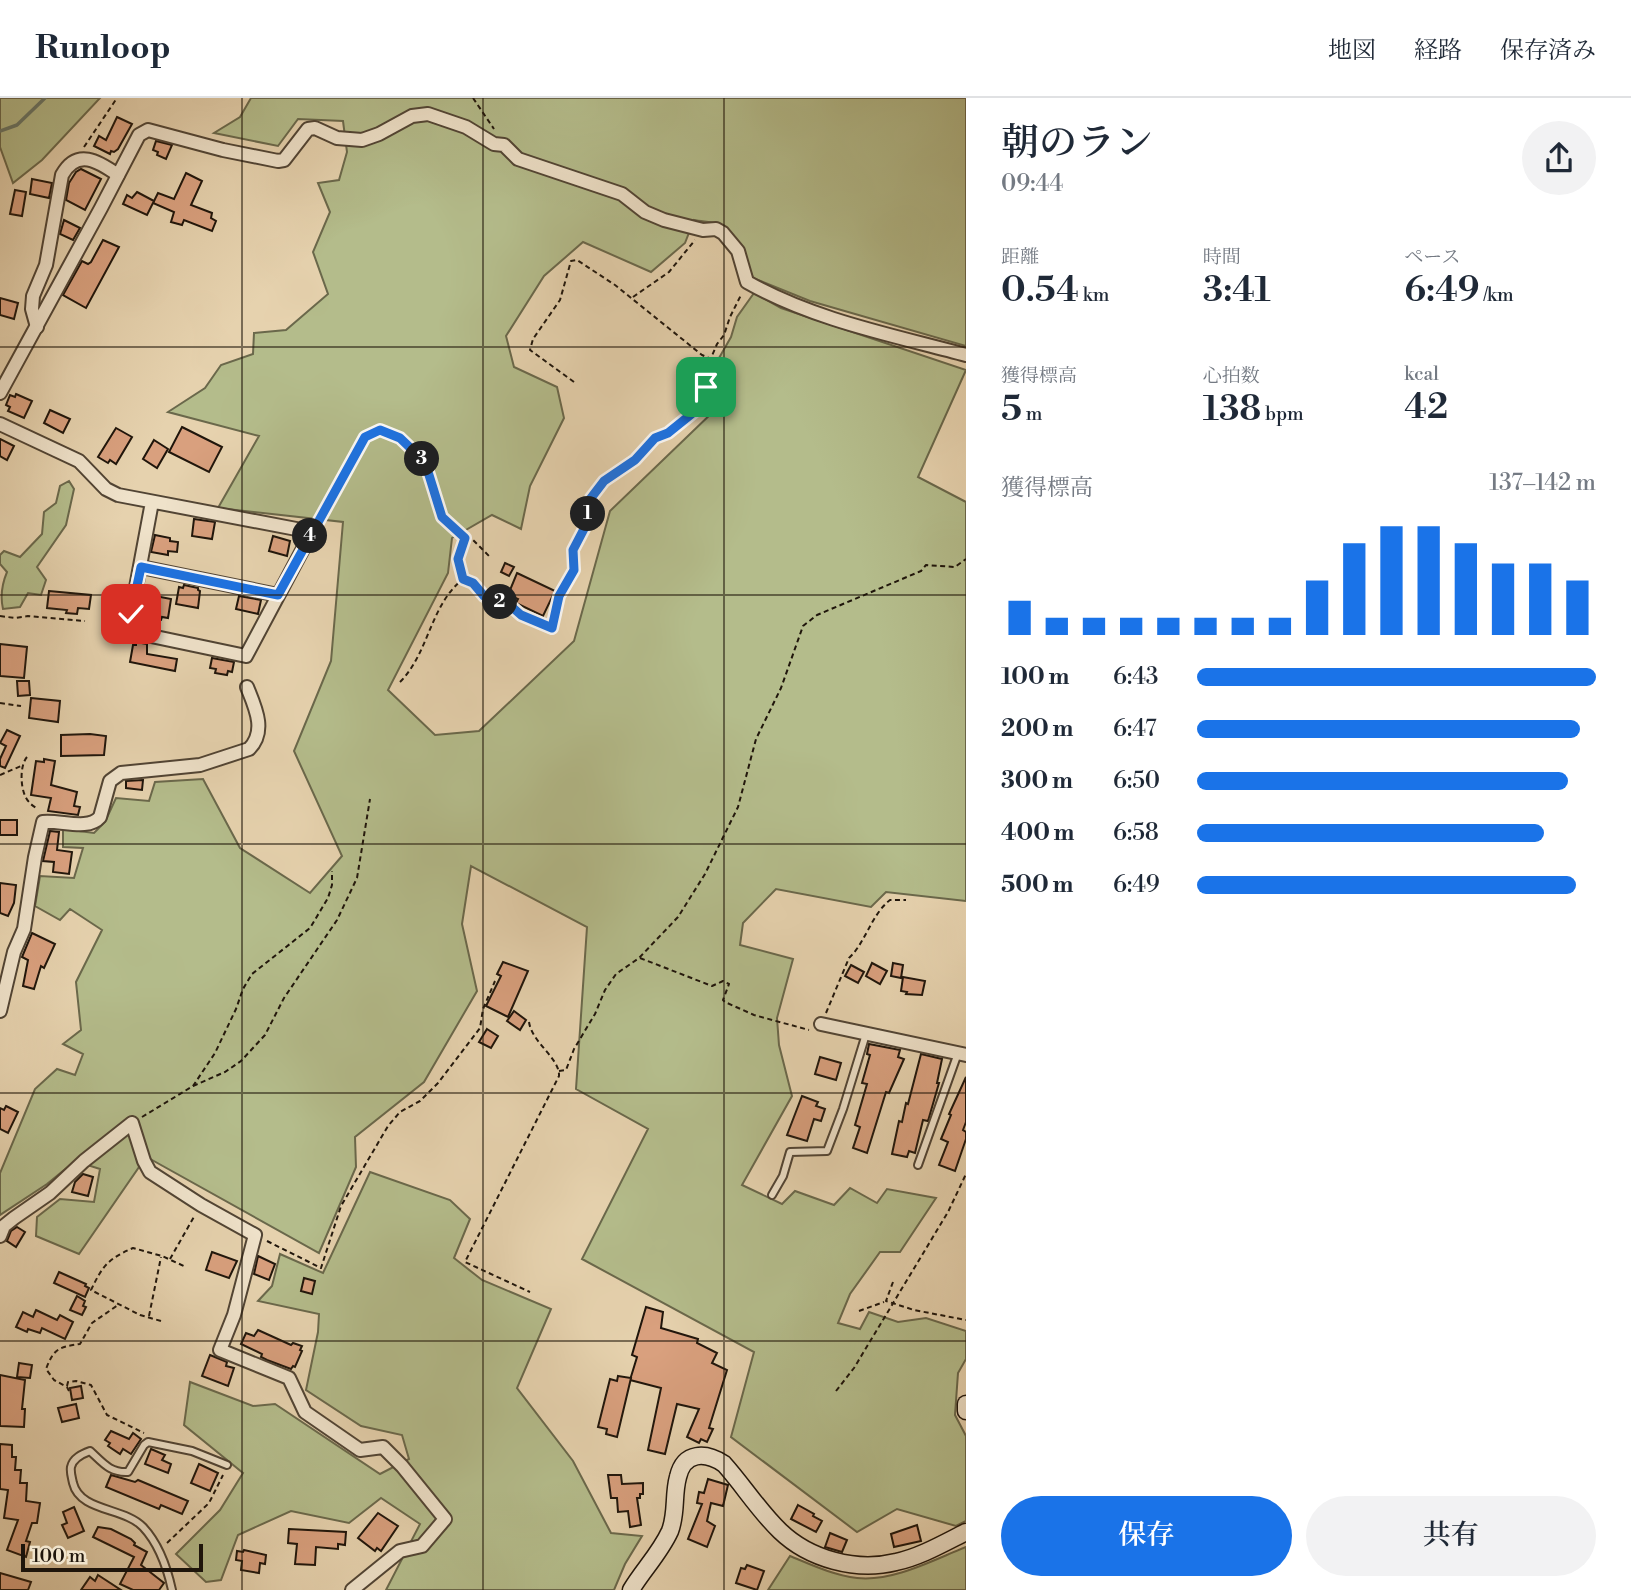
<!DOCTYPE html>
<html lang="ja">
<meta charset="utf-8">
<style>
body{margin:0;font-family:"Libre Bodoni","Noto Serif JP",serif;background:#f2f2f3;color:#1f2937;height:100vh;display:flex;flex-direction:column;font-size:26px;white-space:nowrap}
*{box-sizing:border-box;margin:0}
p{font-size:23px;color:#747a83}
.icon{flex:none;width:38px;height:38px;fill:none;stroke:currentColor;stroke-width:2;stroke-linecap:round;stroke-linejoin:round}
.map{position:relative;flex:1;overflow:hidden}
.panel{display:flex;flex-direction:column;background:#fff;width:665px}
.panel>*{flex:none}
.scale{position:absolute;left:21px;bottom:18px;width:182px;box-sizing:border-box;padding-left:7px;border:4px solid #1f150b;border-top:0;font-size:19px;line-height:24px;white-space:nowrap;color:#1f150b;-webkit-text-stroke:5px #efe2ca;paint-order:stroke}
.pin{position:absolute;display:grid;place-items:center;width:60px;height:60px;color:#fff;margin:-30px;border-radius:14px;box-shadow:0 4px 10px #0006}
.km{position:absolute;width:35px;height:35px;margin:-18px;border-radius:50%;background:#222;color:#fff;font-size:19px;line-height:35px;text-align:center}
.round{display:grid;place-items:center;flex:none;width:74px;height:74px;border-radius:37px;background:#f2f2f3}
.headline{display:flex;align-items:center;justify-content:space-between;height:119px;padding:0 35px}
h1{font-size:38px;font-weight:600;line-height:52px}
.metrics{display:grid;grid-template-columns:repeat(3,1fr);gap:10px;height:119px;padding:7px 35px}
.metrics div{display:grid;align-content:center}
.metrics b{font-size:35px;font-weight:600}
.metrics small{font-size:19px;font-weight:400}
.metrics p{font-size:19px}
.chart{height:196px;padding:14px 35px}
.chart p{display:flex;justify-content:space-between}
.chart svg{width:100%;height:126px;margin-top:7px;stroke:#1a73e8;stroke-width:6}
.primary-button{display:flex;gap:14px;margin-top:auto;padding:14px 35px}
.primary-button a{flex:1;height:80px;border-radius:42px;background:#1a73e8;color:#fff;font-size:28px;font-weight:600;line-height:80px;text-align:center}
.primary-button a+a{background:#f2f2f3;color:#1f2937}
ul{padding:0 35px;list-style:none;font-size:23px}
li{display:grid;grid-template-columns:112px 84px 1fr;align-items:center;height:52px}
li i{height:18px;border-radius:9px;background:#1a73e8}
header{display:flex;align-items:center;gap:42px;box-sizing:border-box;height:98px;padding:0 35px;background:#fff;border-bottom:2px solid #e0e1e3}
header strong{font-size:33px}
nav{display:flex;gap:38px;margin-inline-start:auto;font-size:24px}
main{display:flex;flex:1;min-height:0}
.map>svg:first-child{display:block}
.green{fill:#b4bc8b;stroke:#6a684b;stroke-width:2}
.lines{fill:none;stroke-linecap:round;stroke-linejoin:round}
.stream{stroke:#677769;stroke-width:3.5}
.building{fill:#d9a07e;stroke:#1f150b;stroke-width:2}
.lane-casing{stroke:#514434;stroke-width:10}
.street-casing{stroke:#514434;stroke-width:16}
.secondary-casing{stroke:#1f150b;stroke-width:19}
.path{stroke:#1f150b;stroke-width:2;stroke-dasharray:5 3.5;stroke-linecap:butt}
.lane{stroke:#efe2ca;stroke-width:6}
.street{stroke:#efe2ca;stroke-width:12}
.secondary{stroke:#efe2ca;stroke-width:16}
.route-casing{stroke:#fff;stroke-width:14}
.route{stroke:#1a73e8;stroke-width:9}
.grid{fill:none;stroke:#1f150b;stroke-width:2;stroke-opacity:0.55}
</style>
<header>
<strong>Runloop</strong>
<nav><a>地図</a><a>経路</a><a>保存済み</a></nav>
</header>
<main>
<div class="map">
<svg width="966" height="1492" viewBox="0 0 966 1492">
<rect width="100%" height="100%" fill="#e6d2ae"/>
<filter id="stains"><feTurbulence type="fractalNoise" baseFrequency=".00286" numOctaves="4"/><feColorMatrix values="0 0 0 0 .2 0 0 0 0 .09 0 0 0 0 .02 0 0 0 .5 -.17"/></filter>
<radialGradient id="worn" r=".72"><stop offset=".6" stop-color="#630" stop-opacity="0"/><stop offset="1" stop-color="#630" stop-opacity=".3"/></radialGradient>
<g class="green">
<path d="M0,0H100L42,62L13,85L0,49Z"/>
<path d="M251,0H966V248L810,203L753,180C747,164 737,136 722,127C714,123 702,124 694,122L685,145L651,174L583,144L544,178L506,238L514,269L557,289L564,320L530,388L521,431L492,417L452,440L448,475L388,592L435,637L479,633L574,543L610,413L716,311L719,260L731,239L737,219L754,195L781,210L966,272L918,379L966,404V803L886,794L871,809L776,791L743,825L740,847L793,861L777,920L779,947L792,998L742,1087L782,1106L795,1093L834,1107L850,1090L877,1105L887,1091L936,1100L900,1154H880L850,1196L838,1225L860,1231L869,1214L898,1224L926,1220L966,1233V1261L958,1275L955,1317L966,1338V1423L956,1428L897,1411L857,1434L731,1339L754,1254L582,1161L648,1031L576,991L587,829L471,768L462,826L477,893L424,984L355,1039L356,1069L319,1155L134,1052L139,1069L79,1156L36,1138L37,1119L60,1101L94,1104L100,1071L75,1063L47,1086L0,1117V1075L35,991L57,971L75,977L83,956L63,946L81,932L76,884L102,832L70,811L60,822L35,808L40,778L74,780L83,750L63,749V731L94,735L105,724L116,700L149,703L155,684L203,681L240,750L310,795L342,758L294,653L331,563L343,424L218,410L259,338L168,314L205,290L221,267L253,256L254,235L286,232L328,196L313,154L330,114L318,85L339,82L347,54L343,23L298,21L278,48L214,35L240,19Z"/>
<path d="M69,383L74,391L66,427L37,469L46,482L41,497L28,495L20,509L3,511C0,498 2,486 7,474L0,466V457L4,453L20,459L42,436L44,414L56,405L60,388Z"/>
<path d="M370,1074L450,1102L470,1121L454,1160L482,1182L551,1211L517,1290L573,1363L611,1435L642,1438L625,1466L614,1492H386L420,1426L381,1400L349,1425L291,1413L238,1437L221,1482L206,1484L176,1456L220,1412L243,1375L184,1327L190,1284L253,1308L275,1306L380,1376L409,1361L402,1337L361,1328L306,1292L318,1234L319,1216L258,1203L272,1188L280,1156L323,1175Z"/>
<path d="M966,1449V1492H768L790,1458C812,1467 833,1477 857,1480C893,1484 933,1462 966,1449Z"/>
</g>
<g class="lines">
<path class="stream" d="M0,33L17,27L45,0"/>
</g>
<g class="building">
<path d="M117,19L132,26L118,51L114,54L111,53L110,56L94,48L99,38L106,42Z"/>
<path d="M156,43L172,47L166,61L157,57L158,54L153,52Z"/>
<path d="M81,71L101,81L85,112L66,102L69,85L76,74Z"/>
<path d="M186,75L202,83L191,107L212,115L211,120L216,123L212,133L184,122L182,127L171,124L174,114L153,105L158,95L174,101Z"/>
<path d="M32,81L52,85L49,100L30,96Z"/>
<path d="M15,92L26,94L22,118L10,116Z"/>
<path d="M137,94L154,103L147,117L123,106L127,97L132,100Z"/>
<path d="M64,122L80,130L73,142L60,136Z"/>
<path d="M103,142L119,149L86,210L63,197L82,163L88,166L91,164Z"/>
<path d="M0,200L18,205L14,221L0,217Z"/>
<path d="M16,296L32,303L24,320L8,313L10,309L6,307L10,297L15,299Z"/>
<path d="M50,312L70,321L63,335L44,325Z"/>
<path d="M182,329L222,349L209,374L169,354Z"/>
<path d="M116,330L132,339L116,366L110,362L108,365L98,359Z"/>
<path d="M0,341L14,348L7,362L0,358Z"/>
<path d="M154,342L168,351L157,370L143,361Z"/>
<path d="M194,421L215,424L212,441L192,438Z"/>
<path d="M155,437L170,440V443L178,444L177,454L168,453V457L151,454Z"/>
<path d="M273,438L290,443L287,458L269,453Z"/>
<path d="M505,465L514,469L509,478L501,474Z"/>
<path d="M517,475L555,493L543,518L516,505L518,501L508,497Z"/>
<path d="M184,487L198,490V492L200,493L198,510L176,506L179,489L183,490Z"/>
<path d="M49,493L91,497L89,511L78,510L77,516L66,515L67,512L47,510Z"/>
<path d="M145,496L171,501L168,520L162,519L161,522L142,519Z"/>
<path d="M239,498L261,502L258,516L236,511Z"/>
<path d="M136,544L147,546V556L177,561L175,573L130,564L133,547H136Z"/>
<path d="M0,546L27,549L24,580L0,578Z"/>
<path d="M212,560L234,564L232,574L228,573L227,577L215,575L216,571L210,570Z"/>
<path d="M17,583H29L30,597L18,598Z"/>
<path d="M31,600L60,603L58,624L29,620Z"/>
<path d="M7,632L20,638L5,670L0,668V661L6,648L0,645Z"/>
<path d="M90,636L106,638L104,657L61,658V637Z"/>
<path d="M44,661L55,663L51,687L77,694L74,708L80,709L78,717L48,713L51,700L31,697L36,663L44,664Z"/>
<path d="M143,682L142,692L126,690V683Z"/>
<rect x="0" y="722" width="17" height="15"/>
<path d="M50,733L59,734L57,752L72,754L69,776L53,774L54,764L43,763Z"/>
<path d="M0,785L16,787L14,805L8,818L0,815Z"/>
<path d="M32,835L55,846L44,870L41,868L34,891L23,888L28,862L22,859Z"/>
<path d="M503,864L528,873L508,919L486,908L501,878L497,876Z"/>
<path d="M872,865L887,873L880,886L866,878Z"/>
<path d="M893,865L903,867L901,880L891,878Z"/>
<path d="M851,867L864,874L858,885L845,878Z"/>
<path d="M903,879L925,883L922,897L906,896L907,894L901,893Z"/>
<path d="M514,913L526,922L520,932L507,923Z"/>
<path d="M487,931L498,938L491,950L479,944Z"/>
<path d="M869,946L900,952L898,959L904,961L889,995L886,994L867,1055L853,1050L860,1029L855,1027L867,986L862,985L870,957L867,956Z"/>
<path d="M921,956L942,961L937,985H939L928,1023L923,1022L915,1055L909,1053L907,1059L892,1056L899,1023L902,1024L906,1005L908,1006Z"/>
<path d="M820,959L841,965L836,982L815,976Z"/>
<path d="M966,979V1024L963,1032L966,1034V1041L955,1073L939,1067L948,1044L941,1041L951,1017L949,1016Z"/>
<path d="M802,998L818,1004L816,1008L825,1011L821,1023L814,1021L807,1043L787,1037Z"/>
<path d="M6,1008L18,1014L8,1035L0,1031V1010L4,1012Z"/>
<path d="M83,1076L93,1079L88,1098L72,1094L75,1084Z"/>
<path d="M17,1129L25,1134L16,1149L7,1143L11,1133Z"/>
<path d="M212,1154L237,1163L229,1180L206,1172Z"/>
<path d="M258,1158L275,1166L269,1182L254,1176Z"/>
<path d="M59,1174L86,1186L85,1188L89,1190L85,1199L54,1185Z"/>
<path d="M304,1180L315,1183L312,1196L301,1193Z"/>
<path d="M77,1198L85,1203L83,1208L86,1209L82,1217L70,1212Z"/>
<path d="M646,1209L663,1214L661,1230L698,1241L697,1245L717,1255L712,1265L727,1272L709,1330L713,1331L707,1344L701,1341L699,1345L687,1339L699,1311L677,1306L665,1356L648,1352L661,1290L630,1282L637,1259L632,1257Z"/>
<path d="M36,1212L57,1222L60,1217L73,1224L65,1241L42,1230L40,1235L28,1231L27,1234L16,1229L23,1214L33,1219Z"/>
<path d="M258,1232L291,1247L293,1245L302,1248L300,1252L302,1253L295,1269L293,1268L291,1271L267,1262L261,1259L262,1256L241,1246L246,1235L254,1238Z"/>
<path d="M210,1257L227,1264L226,1268L234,1270L228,1288L202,1278Z"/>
<path d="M19,1265L32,1267L30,1280L17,1279Z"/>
<path d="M0,1277L25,1282L22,1311H25L24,1329L0,1328Z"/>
<path d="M618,1278L631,1280L617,1339L606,1336L607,1331L598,1329L610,1281L617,1283Z"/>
<path d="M81,1288L83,1300L72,1302L70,1290Z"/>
<path d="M76,1306L79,1320L62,1324L58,1310Z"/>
<path d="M111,1333L129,1341L133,1335L141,1341L131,1356L123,1351L120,1356L108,1348L110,1345L105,1342Z"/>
<path d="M0,1346L12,1347V1359H16L15,1372H21L20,1385H27L26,1403L40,1405L37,1425H32L26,1443L30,1444L26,1459L7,1452L18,1422L4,1420L8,1392L0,1391Z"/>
<path d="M151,1351L165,1357L162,1362L171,1366L168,1375L145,1366Z"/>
<path d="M199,1366L218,1375L210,1393L191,1385Z"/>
<path d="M111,1377L135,1384L138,1382L188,1403L182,1416L161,1407L159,1411L106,1389Z"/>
<path d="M608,1377H621L622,1386L643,1385V1396H640V1400H637L641,1427L630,1429L628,1413L618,1414L617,1400H611Z"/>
<path d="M708,1381L728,1387L723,1408L711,1405L707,1423L715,1428L707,1449L688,1441L702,1406L697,1405L699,1394L704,1395Z"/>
<path d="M798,1407L814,1416L813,1418L822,1423L816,1434L791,1421Z"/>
<path d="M74,1409L84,1433L68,1440L62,1427L67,1425L63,1414Z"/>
<path d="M378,1415L398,1428L381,1453L377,1450L375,1453L358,1440Z"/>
<path d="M917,1427L921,1443L894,1449L891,1436Z"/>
<path d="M98,1429L111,1431L131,1441L135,1445L134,1447L147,1454L141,1467L164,1485L159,1492H133L120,1486L134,1459L93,1439Z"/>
<path d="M289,1431L346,1434L345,1447L338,1446V1451L316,1449L315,1467L295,1466L297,1446L288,1445Z"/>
<path d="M830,1435L847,1442L842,1454L825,1449Z"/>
<path d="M244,1452L266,1457L265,1466L260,1465L259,1475L241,1472L242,1463L236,1462L237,1453L243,1454Z"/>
<path d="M747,1467L764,1473L757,1492L736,1485L741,1470L745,1471Z"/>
<path d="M0,1475L31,1484L28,1492H0Z"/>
<path d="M98,1477L121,1492H81L90,1479L95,1483Z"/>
</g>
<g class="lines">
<defs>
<g id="lane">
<path d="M918,1067L958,955"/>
<path d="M772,1097L783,1078L790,1054L827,1053L843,1011L866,936"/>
<path d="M172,1492C167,1469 159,1446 143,1429C124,1409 80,1414 73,1385C72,1380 70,1374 71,1369C73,1360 82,1356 90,1353C103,1365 110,1375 128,1374L144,1347L148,1344L192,1353L227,1367"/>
</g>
<g id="street">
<path d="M37,229L32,211L33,198L46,167L62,77C77,50 98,63 118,77"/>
<path d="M0,295L101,110L139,37L148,32L223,52L278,63L284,62L308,31L315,30L337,40L362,42L379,36L412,18L428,16L466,29L494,46L504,47L518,61L622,96L645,114L664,122L703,132L716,131L723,135L738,153L747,184C814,222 892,237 966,257"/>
<path d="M0,326L79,363L106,391L118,397L312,434L246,558L132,534L131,516L152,404"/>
<path d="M141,469L278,497"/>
<path d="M0,913L14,854L24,831L35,759L43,724C61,722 88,733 100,719L110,683L121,675L200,667L249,651C267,633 255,609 247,589"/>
<path d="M821,926L966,957"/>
<path d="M0,1138L4,1128L14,1120L50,1095L84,1063L132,1025L144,1063L150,1074L201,1107L255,1137L234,1217L220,1252L289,1280L305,1314L360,1352L383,1349L402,1368L445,1421L422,1448L400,1453L352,1492"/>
</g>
<g id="secondary">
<path d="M966,1306V1313"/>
<path d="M631,1492C643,1472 660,1455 670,1433C677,1415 673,1397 678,1379C684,1353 706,1354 724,1366C743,1387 759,1413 780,1433C809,1461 856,1474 896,1464C920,1459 944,1445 966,1434"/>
</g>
</defs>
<use href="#lane" class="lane-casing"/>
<use href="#street" class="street-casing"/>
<use href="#secondary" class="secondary-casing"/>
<g class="path">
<path d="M473,0L494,31"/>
<path d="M84,49L117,0"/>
<path d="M633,199L669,174L695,142"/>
<path d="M574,284L530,252L533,241L560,202L571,163L577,162L615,187L702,257L709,260"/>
<path d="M318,424L365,339L380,332L400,340L425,364L442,419L465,440"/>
<path d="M463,480L458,462L465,440H471L490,459"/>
<path d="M0,518L15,520L28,518L85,523"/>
<path d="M400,584C429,555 430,507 463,481L473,485L484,498L512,509L521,517L552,530L559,498L574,472L573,452L585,429L591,400L604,383L635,362L655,340L668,335L694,314L703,300L711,260L717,246L724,237L730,219L741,197"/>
<path d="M0,605L21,608"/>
<path d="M27,659C19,668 20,695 29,704C30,706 36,710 38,711"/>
<path d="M0,677L21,668"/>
<path d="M640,860L712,888L723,883L729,886L723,902L725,904L754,917L809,932"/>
<path d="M826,915L849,860C866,844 871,817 890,802H906"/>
<path d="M529,924C532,945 560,960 559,978L465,1164L530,1194"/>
<path d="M559,973L566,972L574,951L595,916L605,892L616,876L639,860L678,819L705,776L738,709L756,641L781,590L803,528L817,517L921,473L926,467L955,469L966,461"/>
<path d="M193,988L225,974L241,963L265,937L284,900L337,822L357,780L370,701"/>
<path d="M142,1019L193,988L215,955L236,911L243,891L252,876L310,830L328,800L332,787V773"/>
<path d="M267,1143L321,1170L341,1108L388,1028L400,1014L420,1003L438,985L480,930L483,911L495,883"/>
<path d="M170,1161L195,1117"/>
<path d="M893,1184L886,1203L914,1212L966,1222"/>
<path d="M859,1213L884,1204"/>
<path d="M149,1218L161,1159"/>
<path d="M161,1223L140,1217L91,1192C103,1167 108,1161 133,1150L162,1158L186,1169"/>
<path d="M67,1288L68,1284L76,1283L91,1287L107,1317L144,1335"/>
<path d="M69,1293L67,1289L54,1282L46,1271C54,1250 59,1249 80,1246L92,1225L118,1207"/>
<path d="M836,1293L854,1270L948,1114L966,1076"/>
<path d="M167,1445L209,1405L223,1377"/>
</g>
<use href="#lane" class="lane"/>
<use href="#street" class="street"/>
<use href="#secondary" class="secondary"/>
</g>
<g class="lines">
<defs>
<path id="route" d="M131,516L141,469L278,497L365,339L380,332L400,340L425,364L442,419L465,440L458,461L463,481L473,485L484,498L512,509L521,517L552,530L559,498L574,472L573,452L585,429L591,400L604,383L635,362L655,340L668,335L694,314L703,300L706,289"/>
</defs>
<use href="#route" class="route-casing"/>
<use href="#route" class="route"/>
</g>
<path class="grid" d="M242,0V1492M483,0V1492M724,0V1492M0,249H966M0,497H966M0,746H966M0,995H966M0,1243H966"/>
<rect width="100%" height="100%" filter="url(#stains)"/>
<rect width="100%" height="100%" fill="url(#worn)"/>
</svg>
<div class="scale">100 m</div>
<div class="pin" style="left:706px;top:289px;background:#1e9e55"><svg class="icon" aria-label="arrive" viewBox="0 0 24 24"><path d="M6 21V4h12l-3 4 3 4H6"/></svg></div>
<div class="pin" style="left:131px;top:516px;background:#d93025"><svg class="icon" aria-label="check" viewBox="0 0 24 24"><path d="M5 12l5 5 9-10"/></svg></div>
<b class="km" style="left:588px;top:416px">1</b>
<b class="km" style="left:500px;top:504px">2</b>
<b class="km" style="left:422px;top:361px">3</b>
<b class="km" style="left:310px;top:438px">4</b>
</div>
<section class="panel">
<div class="headline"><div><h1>朝のラン</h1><p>09:44</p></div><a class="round"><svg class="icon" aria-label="share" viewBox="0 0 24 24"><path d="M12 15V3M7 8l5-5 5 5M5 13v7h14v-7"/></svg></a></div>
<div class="metrics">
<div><p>距離</p><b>0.54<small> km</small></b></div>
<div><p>時間</p><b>3:41</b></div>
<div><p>ペース</p><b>6:49<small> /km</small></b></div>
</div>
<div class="metrics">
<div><p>獲得標高</p><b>5<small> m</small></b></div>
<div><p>心拍数</p><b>138<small> bpm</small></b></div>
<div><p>kcal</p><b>42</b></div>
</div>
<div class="chart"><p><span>獲得標高</span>137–142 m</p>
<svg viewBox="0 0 160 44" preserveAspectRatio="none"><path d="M5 44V32M15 44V38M25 44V38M35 44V38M45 44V38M55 44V38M65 44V38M75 44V38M85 44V25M95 44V12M105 44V6M115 44V6M125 44V12M135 44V19M145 44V19M155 44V25"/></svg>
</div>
<ul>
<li><b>100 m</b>6:43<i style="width:100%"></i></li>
<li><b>200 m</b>6:47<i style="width:96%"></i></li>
<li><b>300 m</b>6:50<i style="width:93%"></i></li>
<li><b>400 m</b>6:58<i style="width:87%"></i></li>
<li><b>500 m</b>6:49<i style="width:95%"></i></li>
</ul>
<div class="primary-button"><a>保存</a><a>共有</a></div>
</section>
</main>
